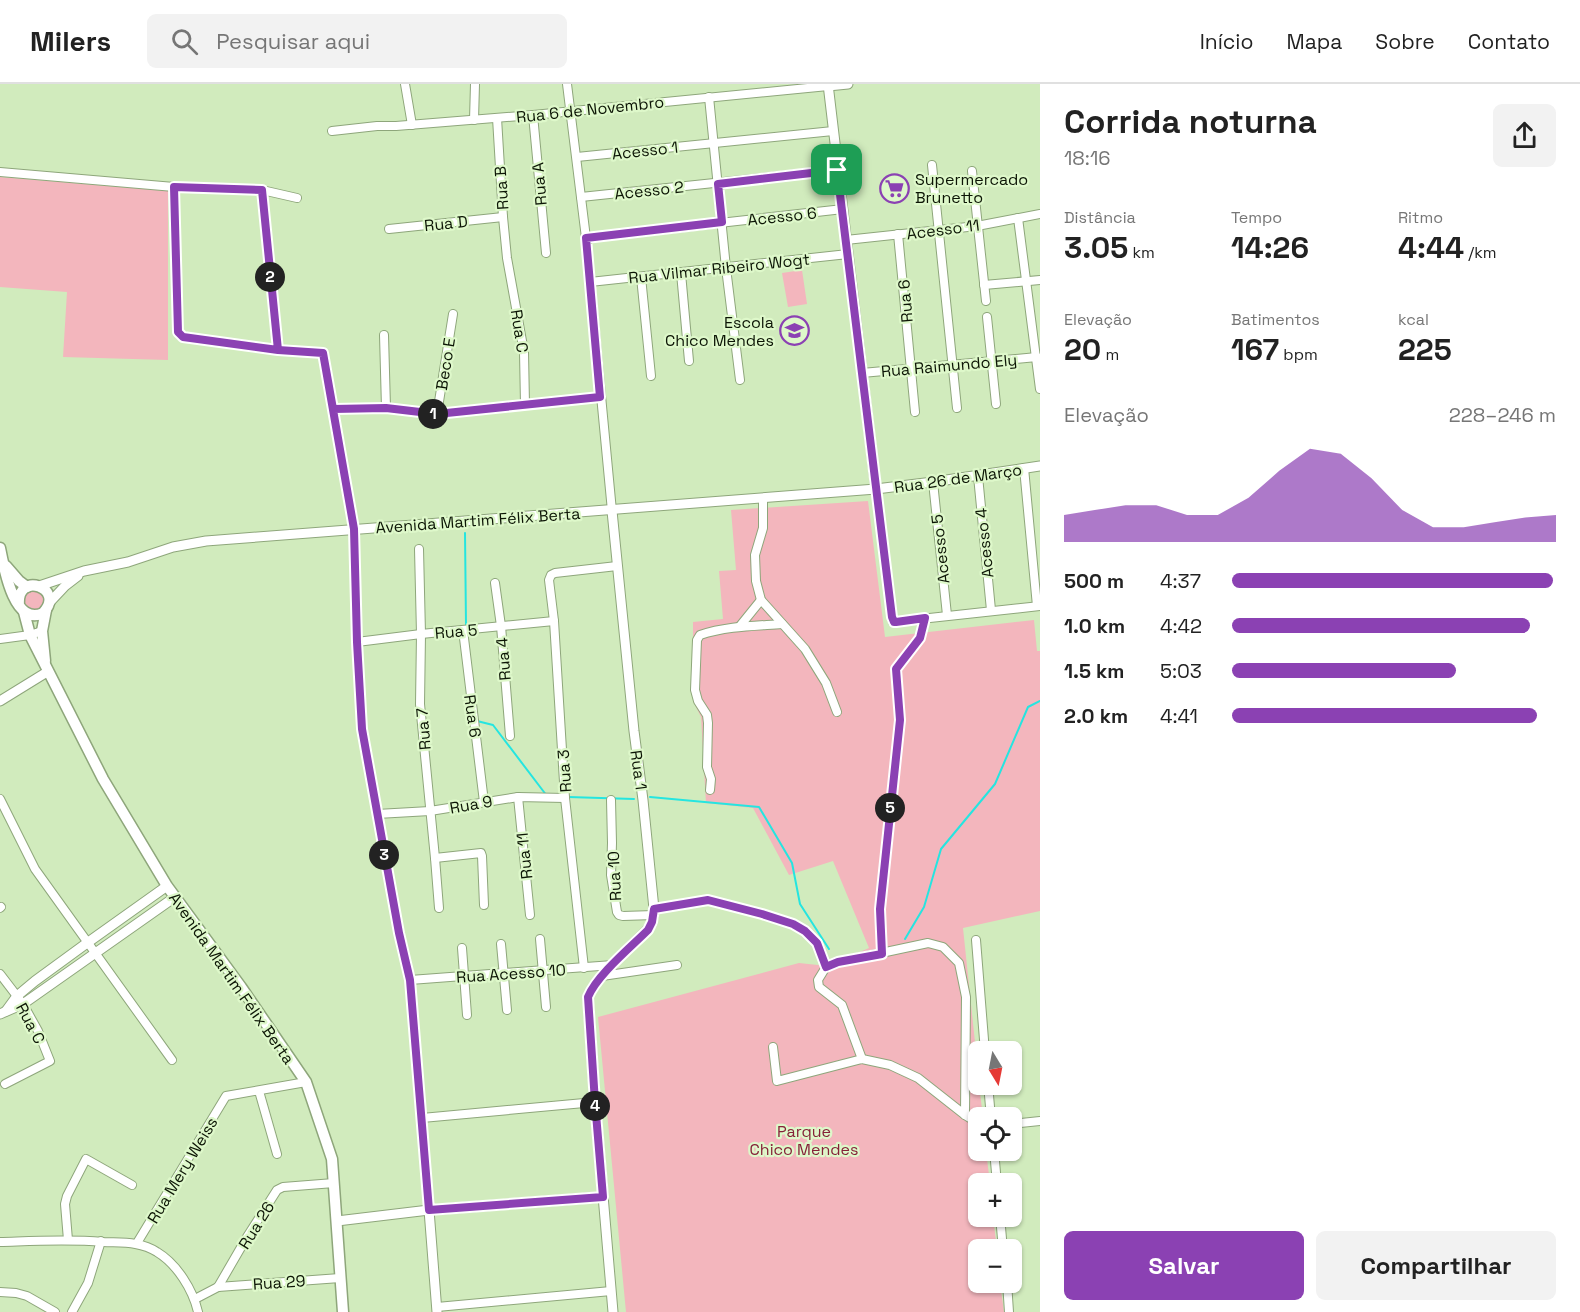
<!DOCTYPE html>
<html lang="pt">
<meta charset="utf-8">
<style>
body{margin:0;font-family:"Space Grotesk",sans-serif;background:#f2f2f2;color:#222;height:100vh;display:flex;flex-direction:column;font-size:22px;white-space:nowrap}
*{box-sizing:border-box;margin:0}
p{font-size:20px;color:#767676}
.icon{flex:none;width:33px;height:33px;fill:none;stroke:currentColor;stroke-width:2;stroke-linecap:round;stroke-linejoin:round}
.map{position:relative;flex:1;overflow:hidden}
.panel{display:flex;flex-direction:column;background:#fff;width:540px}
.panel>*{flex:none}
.needle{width:39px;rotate:170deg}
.buttons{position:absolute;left:968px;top:957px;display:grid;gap:12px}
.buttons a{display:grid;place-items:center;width:54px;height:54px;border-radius:9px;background:#fff;box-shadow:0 2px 4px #0004;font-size:30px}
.pin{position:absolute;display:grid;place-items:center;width:51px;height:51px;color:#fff;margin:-26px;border-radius:12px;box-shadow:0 3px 9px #0006}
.km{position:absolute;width:30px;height:30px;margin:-15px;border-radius:50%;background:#222;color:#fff;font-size:16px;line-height:30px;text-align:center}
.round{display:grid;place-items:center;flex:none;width:63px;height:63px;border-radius:9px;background:#f2f2f2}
.head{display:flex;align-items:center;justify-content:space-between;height:102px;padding:0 24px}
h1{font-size:33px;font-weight:800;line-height:45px}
.stats{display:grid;grid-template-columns:repeat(3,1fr);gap:9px;height:102px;padding:6px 24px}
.stats div{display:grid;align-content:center}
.stats b{font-size:30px;font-weight:800}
.stats small{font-size:16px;font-weight:400}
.stats p{font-size:16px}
.chart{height:168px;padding:12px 24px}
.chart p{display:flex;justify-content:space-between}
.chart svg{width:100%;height:108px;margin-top:6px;fill:#8b41b3;opacity:.7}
.cta{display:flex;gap:12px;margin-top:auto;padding:12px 24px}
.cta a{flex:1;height:69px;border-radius:9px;background:#8b41b3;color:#fff;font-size:24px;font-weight:800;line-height:69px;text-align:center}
.cta a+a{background:#f2f2f2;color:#222}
ul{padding:0 24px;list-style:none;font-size:20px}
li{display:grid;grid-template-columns:96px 72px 1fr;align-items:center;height:45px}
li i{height:15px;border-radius:8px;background:#8b41b3}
header{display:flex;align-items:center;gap:36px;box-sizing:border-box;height:84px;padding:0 30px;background:#fff;border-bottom:2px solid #e0e0e0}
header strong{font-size:28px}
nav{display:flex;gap:33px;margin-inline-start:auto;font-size:21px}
.search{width:420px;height:54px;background:#f2f2f2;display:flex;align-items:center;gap:15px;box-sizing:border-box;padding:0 21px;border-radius:9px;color:#767676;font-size:22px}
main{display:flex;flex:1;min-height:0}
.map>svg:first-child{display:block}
.green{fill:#f3b6bd}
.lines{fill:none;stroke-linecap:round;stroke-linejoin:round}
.stream{stroke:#25e5e0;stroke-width:2}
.minor-casing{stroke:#8ea67b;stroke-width:10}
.tertiary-casing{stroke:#8ea67b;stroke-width:11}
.secondary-casing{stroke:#8ea67b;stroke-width:13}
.minor{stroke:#fff;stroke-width:8}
.tertiary{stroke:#fff;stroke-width:9}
.secondary{stroke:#fff;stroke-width:10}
.route-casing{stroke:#fff;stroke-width:12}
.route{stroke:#8b41b3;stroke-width:8}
.labels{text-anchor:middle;stroke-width:4.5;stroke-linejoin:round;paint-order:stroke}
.street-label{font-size:16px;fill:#0c1505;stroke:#def8ca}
.poi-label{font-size:16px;fill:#0c1505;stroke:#def8ca;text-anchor:start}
.park-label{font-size:16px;fill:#852138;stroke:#def8ca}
</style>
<header>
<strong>Milers</strong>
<div class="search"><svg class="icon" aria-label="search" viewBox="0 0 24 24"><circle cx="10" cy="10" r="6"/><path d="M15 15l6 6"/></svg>Pesquisar aqui</div>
<nav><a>Início</a><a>Mapa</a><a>Sobre</a><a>Contato</a></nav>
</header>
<main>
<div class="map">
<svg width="1040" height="1228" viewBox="0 0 1040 1228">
<rect width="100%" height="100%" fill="#d1ebbd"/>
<g class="green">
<path d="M0,93L168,107V276L63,273L67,208L0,203Z"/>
<path d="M802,186L807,220L788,223L782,189Z"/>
<path d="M868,417L885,553L1034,536L1037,567H1040V827L963,844L978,987V1000L979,1001L983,1033L978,1034V1066L986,1067L990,1099L978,1100V1132L993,1133L997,1165L978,1166V1198L1000,1199L1004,1228H626L598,933L799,879L827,882L869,864L833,777L789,791L753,724L706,719L701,633L693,617V538L723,535L719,487L736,486L731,426Z"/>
<path d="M38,505L46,516L40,525L33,526L25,520L24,513L28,507Z"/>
</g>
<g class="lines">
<g class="stream">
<path d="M465,449L466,541"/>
<path d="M477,637L493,641L547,712"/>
<path d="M568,713L634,715"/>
<path d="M650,713L759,723L792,779L800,820L829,865"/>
<path d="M905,855L924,823L941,765L995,700L1028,623L1040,617"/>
</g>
<defs>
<g id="minor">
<path d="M405,0L412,41"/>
<path d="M567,0L586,154L612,427"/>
<path d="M709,13L726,184L740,296"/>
<path d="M533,31L546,169"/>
<path d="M497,34L503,133L507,174L524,268L525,321"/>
<path d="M474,36L475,0"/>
<path d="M332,47L377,42H396L533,31L828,2"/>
<path d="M577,73L833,47"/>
<path d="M932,81L957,324"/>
<path d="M972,87L986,217"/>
<path d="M0,88L174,103L262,106L297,114"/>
<path d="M174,103L178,248L180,251L183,253L278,266L323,269L354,445L357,558L362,645L399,849L410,896L429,1126"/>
<path d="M262,106L278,266"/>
<path d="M581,113L837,86"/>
<path d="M1018,134L1040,305"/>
<path d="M389,145L503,133"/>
<path d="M898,150L915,328"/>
<path d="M586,154L843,125"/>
<path d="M846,156L977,142L1040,130"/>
<path d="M681,189L689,277"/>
<path d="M641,193L651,292"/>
<path d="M590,198L848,170"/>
<path d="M984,201L1040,196"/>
<path d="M987,233L996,320"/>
<path d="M384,251L386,324"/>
<path d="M862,289L1037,273"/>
<path d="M333,325L386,324L437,330L600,313"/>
<path d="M437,330L453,230"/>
<path d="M1024,384L1037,522"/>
<path d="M978,392L991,526"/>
<path d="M933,398L947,531"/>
<path d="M876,405L892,533L893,538L1040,522"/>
<path d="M763,414V444L755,471L756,497L761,516L805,565L826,599L837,628"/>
<path d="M419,465L421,550L420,620L435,774L439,824"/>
<path d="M495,499L501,542L510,652"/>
<path d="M740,542L761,516"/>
<path d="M463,546L484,718"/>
<path d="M0,555L30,551L42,547"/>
<path d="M357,558L421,550L554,537"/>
<path d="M710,706L711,695L707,683L708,639L707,631L698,617L695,606L697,556L700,551C726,542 754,542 782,540"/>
<path d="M518,713L530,831"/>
<path d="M0,715L35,785L172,976"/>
<path d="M611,716L612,759L611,791L617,828L619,831L623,832L654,831"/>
<path d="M377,730L430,727L518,713L565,714"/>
<path d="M435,774L481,769L482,772L484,821"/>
<path d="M0,824L1,823"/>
<path d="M654,825L708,816L762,830L793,840L805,847L817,859L826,883"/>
<path d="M540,855L546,923"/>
<path d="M976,856L985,968"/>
<path d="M501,860L507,926"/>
<path d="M462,864L467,931"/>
<path d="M882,870L880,825L900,636L896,585L920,554L925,534"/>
<path d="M584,884L565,714L554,537L549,496L551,491L555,489L617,482"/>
<path d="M0,890L23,920L38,947L50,977L5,1000"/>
<path d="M602,892L677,881"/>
<path d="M410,896L613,881"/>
<path d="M773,963L777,997L862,975L890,981L918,994L965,1031L978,1039"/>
<path d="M862,975L842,921L819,903L818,896L826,883L839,878L928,859L943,863L959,879L966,913L965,1031"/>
<path d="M988,1000L991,1034"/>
<path d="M259,1007L277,1070"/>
<path d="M422,1034L595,1018"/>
<path d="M1011,1040L1040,1037"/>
<path d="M994,1066L997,1100"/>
<path d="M1000,1132L1003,1166"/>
<path d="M68,1156L65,1120L67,1112L86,1075L132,1101"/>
<path d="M0,1158C34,1157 68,1155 103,1158C121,1159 140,1157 157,1168C177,1180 193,1206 198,1228"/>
<path d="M137,1159L226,1012L306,998"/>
<path d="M1007,1198L1009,1228"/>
<path d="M218,1203L340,1194"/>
<path d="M0,1208L16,1209L27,1212L55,1228"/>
<path d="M195,1215L218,1203L247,1153L277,1106L283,1103L334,1099"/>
<path d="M437,1223L611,1207"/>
<path d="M72,1228L88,1199L101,1157"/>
</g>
<g id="tertiary">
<path d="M828,0L876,405"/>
<path d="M828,2L848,0"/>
<path d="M612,427L634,647L643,716L654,825L652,839L648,845C631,863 597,891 588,913L595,1018L613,1228"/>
<path d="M39,502L84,487L128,478L173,463L206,457L876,405L933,398L1040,382"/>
<path d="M49,519L65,502L78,492"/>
<path d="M0,617L47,588"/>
<path d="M6,927L17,912L35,897L87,859L167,802"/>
<path d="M0,930L23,920L175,813"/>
<path d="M429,1126L437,1228"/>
<path d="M337,1137L429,1126L603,1113"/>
</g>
<g id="secondary">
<path d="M0,464C4,484 14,543 43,529C67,504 16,486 19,521"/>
<path d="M6,482L19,497L27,503"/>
<path d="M24,528L30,551L103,695L167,802L241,903L306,998L332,1075L343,1228"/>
<path d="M45,577L42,547L46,526"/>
</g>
</defs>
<use href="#minor" class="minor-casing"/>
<use href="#tertiary" class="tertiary-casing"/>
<use href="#secondary" class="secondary-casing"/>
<use href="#minor" class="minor"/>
<use href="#tertiary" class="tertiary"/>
<use href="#secondary" class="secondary"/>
</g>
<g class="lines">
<defs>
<path id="route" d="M837,86L718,100L722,138L586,154L600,313L437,330L386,324L333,325L323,269L278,266L183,253L178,248L174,103L262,106L278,266L323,269L354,445L357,558L362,645L399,849L410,896L429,1126L603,1113L595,1018L588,913C597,891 631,863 648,846L652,838L654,825L708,816L762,830L793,840L805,847L817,859L826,883L838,878L882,870L880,825L900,636L896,585L920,554L925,534L896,538H894L892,533L837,86"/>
</defs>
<use href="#route" class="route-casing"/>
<use href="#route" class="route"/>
</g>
<defs>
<symbol id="supermarket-ring" viewBox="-11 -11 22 22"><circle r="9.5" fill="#def8ca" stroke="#8b41b3" stroke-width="1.5"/><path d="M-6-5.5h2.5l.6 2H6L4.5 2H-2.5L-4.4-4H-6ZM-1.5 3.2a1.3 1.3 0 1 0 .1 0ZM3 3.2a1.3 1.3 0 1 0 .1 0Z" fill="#8b41b3"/></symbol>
<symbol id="school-ring" viewBox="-11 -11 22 22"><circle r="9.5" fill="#def8ca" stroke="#8b41b3" stroke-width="1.5"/><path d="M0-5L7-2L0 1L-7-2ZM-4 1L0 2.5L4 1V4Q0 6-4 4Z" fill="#8b41b3"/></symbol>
</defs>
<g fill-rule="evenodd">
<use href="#supermarket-ring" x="878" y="88" width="33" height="33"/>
<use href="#school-ring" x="778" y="230" width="33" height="33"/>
</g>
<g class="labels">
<g class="street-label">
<text transform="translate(590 25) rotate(-6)" y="6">Rua 6 de Novembro</text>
<text transform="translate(645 66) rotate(-6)" y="6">Acesso 1</text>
<text transform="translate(539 100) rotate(-95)" y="6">Rua A</text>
<text transform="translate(501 104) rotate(-94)" y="6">Rua B</text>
<text transform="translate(649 106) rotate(-6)" y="6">Acesso 2</text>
<text transform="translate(782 132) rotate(-6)" y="6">Acesso 6</text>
<text transform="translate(446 139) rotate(-6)" y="6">Rua D</text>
<text transform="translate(943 145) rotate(-7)" y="6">Acesso 11</text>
<text transform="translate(719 184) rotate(-6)" y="6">Rua Vilmar Ribeiro Wogt</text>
<text transform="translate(905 217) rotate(-95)" y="6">Rua 6</text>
<text transform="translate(520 247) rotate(81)" y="6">Rua C</text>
<text transform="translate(445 280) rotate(-81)" y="6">Beco E</text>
<text transform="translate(949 281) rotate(-5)" y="6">Rua Raimundo Ely</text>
<text transform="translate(958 394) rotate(-8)" y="6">Rua 26 de Março</text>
<text transform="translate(478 436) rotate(-4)" y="6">Avenida Martim Félix Berta</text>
<text transform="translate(984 459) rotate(-96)" y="6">Acesso 4</text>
<text transform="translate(940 465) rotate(-96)" y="6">Acesso 5</text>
<text transform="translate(456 547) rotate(-5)" y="6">Rua 5</text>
<text transform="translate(503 575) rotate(-95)" y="6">Rua 4</text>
<text transform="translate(473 632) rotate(82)" y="6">Rua 6</text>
<text transform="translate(423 645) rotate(-95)" y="6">Rua 7</text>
<text transform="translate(639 686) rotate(82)" y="6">Rua 1</text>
<text transform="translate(564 687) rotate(-94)" y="6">Rua 3</text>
<text transform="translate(471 720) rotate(-10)" y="6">Rua 9</text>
<text transform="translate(524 772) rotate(-96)" y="6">Rua 11</text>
<text transform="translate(614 792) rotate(-93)" y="6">Rua 10</text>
<text transform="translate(511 889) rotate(-4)" y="6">Rua Acesso 10</text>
<text transform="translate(232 894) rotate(55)" y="6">Avenida Martim Félix Berta</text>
<text transform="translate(31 939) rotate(62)" y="6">Rua C</text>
<text transform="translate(182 1086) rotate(-59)" y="6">Rua Mery Weiss</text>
<text transform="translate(256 1141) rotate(-58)" y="6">Rua 26</text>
<text transform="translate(279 1198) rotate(-4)" y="6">Rua 29</text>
</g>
<g class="poi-label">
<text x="915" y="101">Supermercado<tspan x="915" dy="18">Brunetto</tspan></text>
<text x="774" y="244" text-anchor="end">Escola<tspan x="774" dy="18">Chico Mendes</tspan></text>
</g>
<g class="park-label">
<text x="804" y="1053">Parque<tspan x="804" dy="18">Chico Mendes</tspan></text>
</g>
</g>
</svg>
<div class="buttons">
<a><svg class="needle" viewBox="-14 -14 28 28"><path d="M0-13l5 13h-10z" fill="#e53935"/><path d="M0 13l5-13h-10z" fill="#767676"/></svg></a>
<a><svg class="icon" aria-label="locate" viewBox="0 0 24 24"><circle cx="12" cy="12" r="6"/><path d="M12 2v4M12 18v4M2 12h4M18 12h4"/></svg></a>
<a>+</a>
<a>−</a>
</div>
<div class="pin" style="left:837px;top:86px;background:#1e9e55"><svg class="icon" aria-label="arrive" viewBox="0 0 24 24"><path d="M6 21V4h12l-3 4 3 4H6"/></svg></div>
<b class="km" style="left:433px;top:330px">1</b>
<b class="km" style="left:270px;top:193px">2</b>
<b class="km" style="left:384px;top:771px">3</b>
<b class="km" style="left:595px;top:1022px">4</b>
<b class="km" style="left:890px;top:724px">5</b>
</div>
<section class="panel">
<div class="head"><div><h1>Corrida noturna</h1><p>18:16</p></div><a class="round"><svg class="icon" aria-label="share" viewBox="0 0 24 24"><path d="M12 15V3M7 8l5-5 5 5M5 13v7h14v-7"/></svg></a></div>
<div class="stats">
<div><p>Distância</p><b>3.05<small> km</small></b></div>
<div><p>Tempo</p><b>14:26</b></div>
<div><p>Ritmo</p><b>4:44<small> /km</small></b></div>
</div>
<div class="stats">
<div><p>Elevação</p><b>20<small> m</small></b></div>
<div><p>Batimentos</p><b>167<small> bpm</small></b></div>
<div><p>kcal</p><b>225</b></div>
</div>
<div class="chart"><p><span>Elevação</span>228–246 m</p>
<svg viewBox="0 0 160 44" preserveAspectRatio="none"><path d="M0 44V33L10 31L20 29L30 29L40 33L50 33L60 26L70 15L80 6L90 8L100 18L110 31L120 38L130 38L140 36L150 34L160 33V44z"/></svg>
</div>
<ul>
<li><b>500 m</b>4:37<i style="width:99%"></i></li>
<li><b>1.0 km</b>4:42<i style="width:92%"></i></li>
<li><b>1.5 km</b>5:03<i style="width:69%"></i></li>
<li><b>2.0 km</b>4:41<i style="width:94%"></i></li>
</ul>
<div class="cta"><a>Salvar</a><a>Compartilhar</a></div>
</section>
</main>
